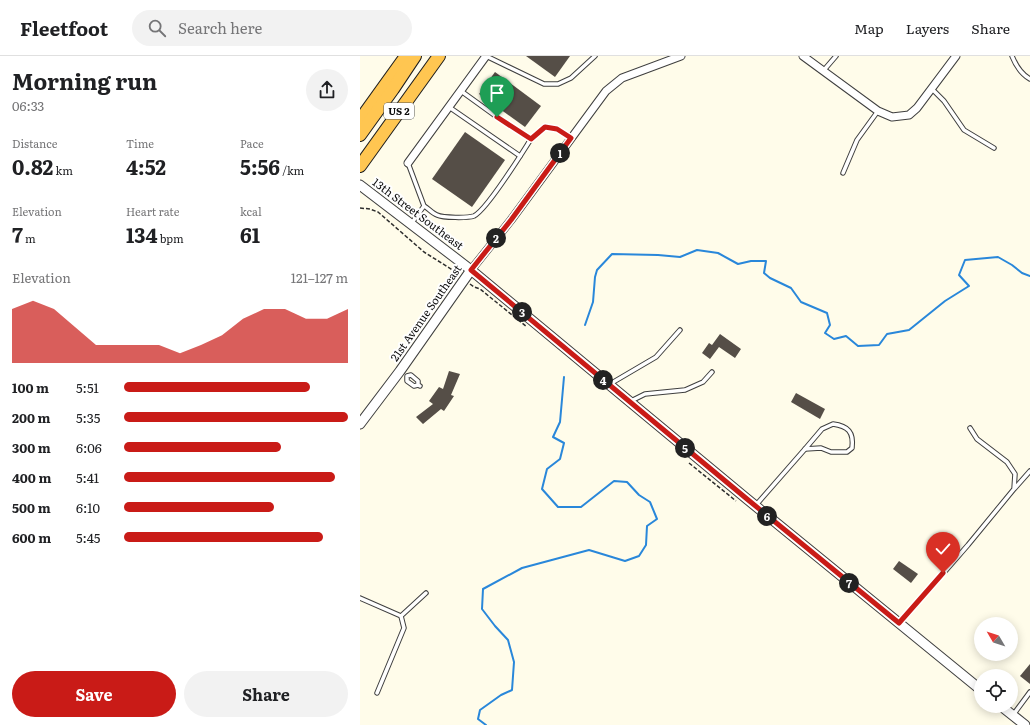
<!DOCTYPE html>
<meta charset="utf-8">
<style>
body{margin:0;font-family:Literata,serif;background:#f2f2f2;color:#202124;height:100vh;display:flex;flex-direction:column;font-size:15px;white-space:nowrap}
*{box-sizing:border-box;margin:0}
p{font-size:13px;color:#757577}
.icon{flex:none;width:22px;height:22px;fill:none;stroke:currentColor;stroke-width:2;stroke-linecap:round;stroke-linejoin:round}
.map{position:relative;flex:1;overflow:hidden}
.details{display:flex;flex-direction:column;background:#fff;width:360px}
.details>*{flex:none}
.needle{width:26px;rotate:309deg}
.buttons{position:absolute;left:614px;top:561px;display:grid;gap:8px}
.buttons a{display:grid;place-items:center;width:44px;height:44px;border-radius:50%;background:#fff;box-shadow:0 2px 10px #0003;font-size:20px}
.pin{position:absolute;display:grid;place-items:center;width:34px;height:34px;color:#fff;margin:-41px -17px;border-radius:50% 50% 50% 0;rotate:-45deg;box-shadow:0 0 4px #0007}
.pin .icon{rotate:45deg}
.km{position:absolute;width:20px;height:20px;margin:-10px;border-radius:50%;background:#222;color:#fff;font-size:11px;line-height:20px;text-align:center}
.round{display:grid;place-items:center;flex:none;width:42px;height:42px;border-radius:21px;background:#f2f2f2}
.head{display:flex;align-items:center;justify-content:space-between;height:68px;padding:0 12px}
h1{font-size:22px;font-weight:700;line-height:30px}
.stats{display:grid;grid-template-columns:repeat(3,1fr);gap:6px;height:68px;padding:4px 12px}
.stats div{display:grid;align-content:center}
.stats b{font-size:20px;font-weight:700}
.stats small{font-size:11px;font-weight:400}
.stats p{font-size:11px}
.chart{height:112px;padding:8px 12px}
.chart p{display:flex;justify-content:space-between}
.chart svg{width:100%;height:72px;margin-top:4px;fill:#c91b17;opacity:.7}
.button{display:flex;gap:8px;margin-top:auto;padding:8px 12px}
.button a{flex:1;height:46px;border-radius:24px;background:#c91b17;color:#fff;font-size:16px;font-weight:700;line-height:46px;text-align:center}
.button a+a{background:#f2f2f2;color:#202124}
ul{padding:0 12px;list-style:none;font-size:13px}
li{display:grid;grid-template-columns:64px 48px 1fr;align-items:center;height:30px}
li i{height:10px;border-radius:5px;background:#c91b17}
header{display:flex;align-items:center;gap:24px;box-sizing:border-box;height:56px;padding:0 20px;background:#fff;border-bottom:1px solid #e0e0e0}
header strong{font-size:19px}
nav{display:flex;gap:22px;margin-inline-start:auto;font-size:14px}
.search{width:280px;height:36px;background:#f2f2f2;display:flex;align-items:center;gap:10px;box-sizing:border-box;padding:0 14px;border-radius:22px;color:#757577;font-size:15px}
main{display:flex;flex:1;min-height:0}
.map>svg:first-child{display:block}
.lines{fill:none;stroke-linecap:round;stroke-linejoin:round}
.stream{stroke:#2987da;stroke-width:2}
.building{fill:#554e47}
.service-casing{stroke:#3f3f3f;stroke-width:5.5}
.minor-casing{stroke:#3f3f3f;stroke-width:9}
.tertiary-casing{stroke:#3f3f3f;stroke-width:11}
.trunk-casing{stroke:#1d1d1d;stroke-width:14}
.path{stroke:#2e2e2e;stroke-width:1.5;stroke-dasharray:4 2;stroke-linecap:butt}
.service{stroke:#fff;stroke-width:3.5}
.minor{stroke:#fff;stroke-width:7}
.tertiary{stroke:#fff;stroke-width:9}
.trunk{stroke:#ffc651;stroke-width:12}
.route-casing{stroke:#fff;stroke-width:8}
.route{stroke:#c91b17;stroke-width:5}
.labels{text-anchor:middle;stroke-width:4;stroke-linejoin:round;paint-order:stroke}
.shield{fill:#fff;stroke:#555;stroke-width:1}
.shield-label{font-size:10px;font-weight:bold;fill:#0c0c0c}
.street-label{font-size:11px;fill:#0c0c0c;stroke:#fff}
</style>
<header>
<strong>Fleetfoot</strong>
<div class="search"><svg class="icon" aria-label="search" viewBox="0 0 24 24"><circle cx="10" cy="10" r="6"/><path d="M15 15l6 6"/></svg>Search here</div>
<nav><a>Map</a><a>Layers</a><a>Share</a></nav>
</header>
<main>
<section class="details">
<div class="head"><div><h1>Morning run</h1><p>06:33</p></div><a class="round"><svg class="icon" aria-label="share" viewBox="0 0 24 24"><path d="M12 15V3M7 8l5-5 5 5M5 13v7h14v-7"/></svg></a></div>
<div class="stats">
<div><p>Distance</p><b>0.82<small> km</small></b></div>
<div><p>Time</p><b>4:52</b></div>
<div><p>Pace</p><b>5:56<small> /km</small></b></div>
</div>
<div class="stats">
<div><p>Elevation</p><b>7<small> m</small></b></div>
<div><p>Heart rate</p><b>134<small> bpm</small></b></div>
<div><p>kcal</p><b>61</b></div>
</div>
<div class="chart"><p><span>Elevation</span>121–127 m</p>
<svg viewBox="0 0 160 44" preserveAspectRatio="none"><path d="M0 44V11L10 6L20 11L30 22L40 33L50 33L60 33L70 33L80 38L90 33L100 27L110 17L120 11L130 11L140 17L150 17L160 11V44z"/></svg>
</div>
<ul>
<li><b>100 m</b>5:51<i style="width:83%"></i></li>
<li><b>200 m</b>5:35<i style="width:100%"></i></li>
<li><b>300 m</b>6:06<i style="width:70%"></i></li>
<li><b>400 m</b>5:41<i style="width:94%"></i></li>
<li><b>500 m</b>6:10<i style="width:67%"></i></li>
<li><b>600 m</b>5:45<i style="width:89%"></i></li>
</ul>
<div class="button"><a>Save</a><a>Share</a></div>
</section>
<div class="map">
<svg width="670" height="669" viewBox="0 0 670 669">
<rect width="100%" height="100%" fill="#fffcea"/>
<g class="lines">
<g class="stream">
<path d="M225,269L233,246L235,221L237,214L252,198L298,199L320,201L337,194L358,197L378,208L391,205H406L404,217L410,222L431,232L441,246L467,257L470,269L465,277L474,283L486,280L498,290L519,289L527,278L549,274L585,245L609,230L599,219L605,204L638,201L652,209L662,217L670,220"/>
<path d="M126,669L118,663L120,654L141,639L152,634L154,606L148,584L135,570L122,553L123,533L162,512L229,494L265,505L279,500L286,489L287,470L297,463L290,446L279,439L267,426L254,425L221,451H198L182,433L187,413L200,403L204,387L193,381L200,366L204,321"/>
</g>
</g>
<g class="building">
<path d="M166,0H210L195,21Z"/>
<path d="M135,16L181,50L165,71L119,38Z"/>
<path d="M105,76L145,104L112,151L72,123Z"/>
<path d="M360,278L381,293L375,302L359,291L350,303L342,297L349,287L352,289Z"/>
<path d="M89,315L100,318L91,339L94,340L84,355L81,353L63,368L56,361L73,348L69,345L79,331L83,333Z"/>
<path d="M436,337L465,353L460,363L431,346Z"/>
<path d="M539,505L558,518L551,527L533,513Z"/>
<path d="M670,608V628L660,620Z"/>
</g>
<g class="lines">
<defs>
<g id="service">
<path d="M126,0L184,28H198L211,22L235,0"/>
<path d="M652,0C656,10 661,18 670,23"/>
<path d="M464,14L476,0"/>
<path d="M572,33L584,45L604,74L634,92"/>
<path d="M89,51L160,100"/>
<path d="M171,83L185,71L197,73L211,82"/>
<path d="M48,107L64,150"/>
<path d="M483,117L497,84L518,55"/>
<path d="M51,168L64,150C68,152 72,157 77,159C83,162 108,162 114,160C127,154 162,97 171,83L137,61L101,35"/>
<path d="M250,328L296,301L320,274"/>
<path d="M58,329L54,330L47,325V320L51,319L58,325V329L60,330"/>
<path d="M271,345L285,338L325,334L343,326L352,316"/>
<path d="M473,368C488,370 494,376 492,392L487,396H471L461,392L445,393L462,373Z"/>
<path d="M655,432L670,415"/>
<path d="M396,449L445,393"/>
<path d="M0,542L41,560L44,572L17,637"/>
<path d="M41,560L66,537"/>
<path d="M540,567L608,489L654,433L655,418L647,406L617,383L610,372"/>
<path d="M653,659L670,636"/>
</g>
<g id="minor">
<path d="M443,0L518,55L532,61L549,59L557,52L596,0"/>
<path d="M48,107L126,0"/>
<path d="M111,214L151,164L246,35L262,22L321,0"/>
</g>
<g id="tertiary">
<path d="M0,129L111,214L387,443L621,634"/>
<path d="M0,368L40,315L111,214"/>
<path d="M641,650L665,669"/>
</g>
<g id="trunk">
<path d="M0,64L46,0"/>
<path d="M0,79L33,33L55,0"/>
<path d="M0,110L79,0"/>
</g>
</defs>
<use href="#service" class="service-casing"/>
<use href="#minor" class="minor-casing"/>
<use href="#tertiary" class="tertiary-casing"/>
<use href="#trunk" class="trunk-casing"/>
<g class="path">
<path d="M0,152L10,153L18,156L64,196L99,218"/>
<path d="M110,228L114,231L120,233L167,271"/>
<path d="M329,407L376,445"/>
<path d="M628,650L635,655"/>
</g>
<use href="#service" class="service"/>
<use href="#minor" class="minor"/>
<use href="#tertiary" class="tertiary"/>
<use href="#trunk" class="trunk"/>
</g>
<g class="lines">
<defs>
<path id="route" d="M137,61L171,83L185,71L197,73L211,82L151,164L111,214L387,443L539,567L583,517"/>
</defs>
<use href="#route" class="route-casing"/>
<use href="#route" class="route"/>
</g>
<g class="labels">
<rect class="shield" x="24" y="47" width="30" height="16" rx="3"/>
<g class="shield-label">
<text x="39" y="59">US 2</text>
</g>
<g class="street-label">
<text transform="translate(58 158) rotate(37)" y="4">13th Street Southeast</text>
<text transform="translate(66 257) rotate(-55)" y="4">21st Avenue Southeast</text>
</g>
</g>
</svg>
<div class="buttons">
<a><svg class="needle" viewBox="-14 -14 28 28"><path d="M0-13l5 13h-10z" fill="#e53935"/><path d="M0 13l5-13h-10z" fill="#757577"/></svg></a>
<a><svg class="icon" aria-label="locate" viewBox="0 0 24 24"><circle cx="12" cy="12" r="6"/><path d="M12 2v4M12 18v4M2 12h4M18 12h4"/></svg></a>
</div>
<div class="pin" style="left:137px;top:61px;background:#1e9e55"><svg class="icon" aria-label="arrive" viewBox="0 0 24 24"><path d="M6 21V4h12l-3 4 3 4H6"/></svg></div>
<div class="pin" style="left:583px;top:517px;background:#d93025"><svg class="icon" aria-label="check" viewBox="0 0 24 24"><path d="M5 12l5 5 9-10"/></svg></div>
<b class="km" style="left:200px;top:97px">1</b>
<b class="km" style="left:136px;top:182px">2</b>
<b class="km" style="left:162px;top:256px">3</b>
<b class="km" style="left:243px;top:324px">4</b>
<b class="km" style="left:325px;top:392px">5</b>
<b class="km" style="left:407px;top:460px">6</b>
<b class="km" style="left:489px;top:527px">7</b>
</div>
</main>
